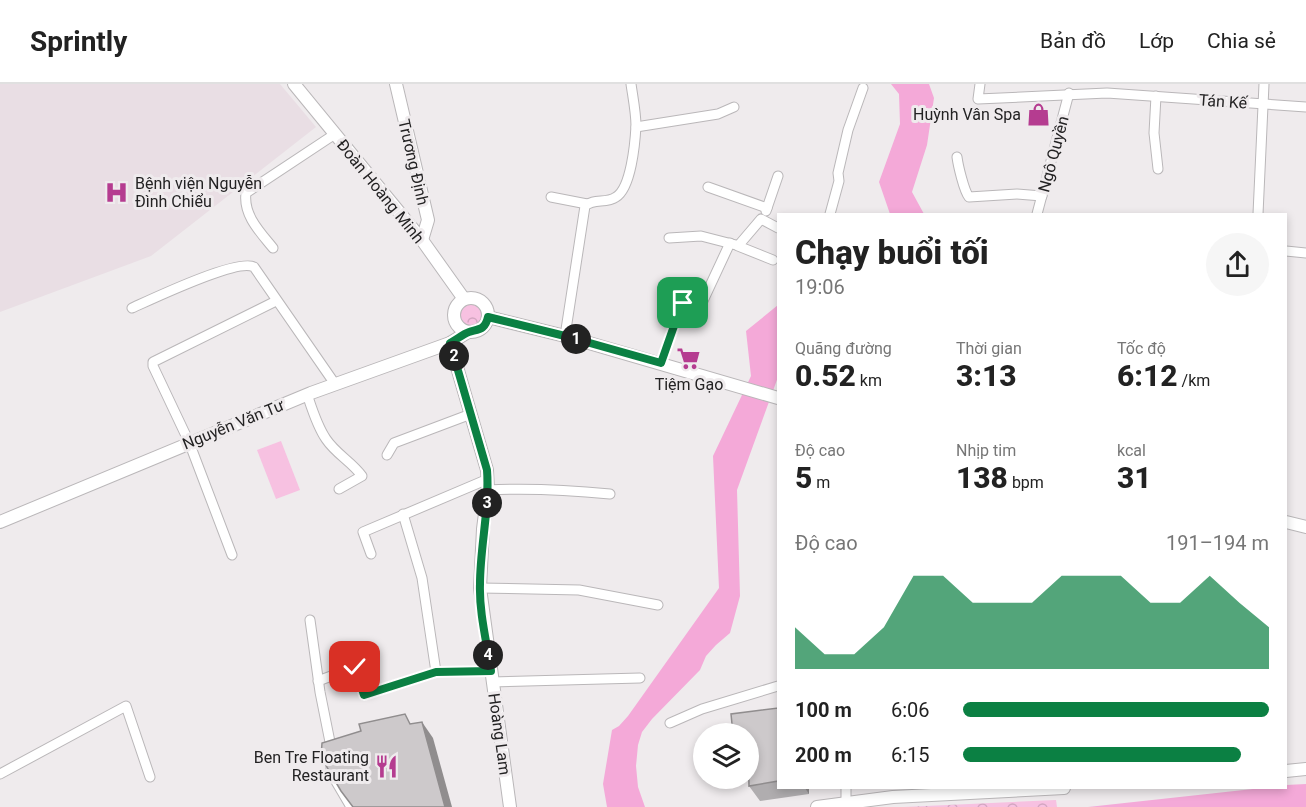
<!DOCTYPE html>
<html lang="vi">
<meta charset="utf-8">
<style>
body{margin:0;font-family:Roboto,sans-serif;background:#f6f6f6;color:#222;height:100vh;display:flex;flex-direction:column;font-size:22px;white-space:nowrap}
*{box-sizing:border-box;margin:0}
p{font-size:20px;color:#767676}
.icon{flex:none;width:33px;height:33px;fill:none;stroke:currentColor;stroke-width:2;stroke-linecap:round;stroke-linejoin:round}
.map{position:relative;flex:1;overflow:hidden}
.side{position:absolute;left:777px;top:129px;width:510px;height:576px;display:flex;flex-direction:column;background:#fff;border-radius:0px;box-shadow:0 3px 9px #0003}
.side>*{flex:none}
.buttons{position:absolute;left:693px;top:639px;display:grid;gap:12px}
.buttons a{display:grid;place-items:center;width:66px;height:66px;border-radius:50%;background:#fff;box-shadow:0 3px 9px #0003;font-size:30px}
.pin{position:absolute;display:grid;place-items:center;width:51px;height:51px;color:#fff;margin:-26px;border-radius:12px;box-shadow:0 3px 9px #0006}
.km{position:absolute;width:30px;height:30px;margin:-15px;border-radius:50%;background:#222;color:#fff;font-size:16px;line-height:30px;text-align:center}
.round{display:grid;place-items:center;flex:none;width:63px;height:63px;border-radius:32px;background:#f6f6f6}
.summary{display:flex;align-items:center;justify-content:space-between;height:102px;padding:0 18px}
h1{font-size:33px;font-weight:800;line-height:45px}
.metrics{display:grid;grid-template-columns:repeat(3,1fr);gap:9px;height:102px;padding:6px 18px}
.metrics div{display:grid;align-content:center}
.metrics b{font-size:30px;font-weight:800}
.metrics small{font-size:16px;font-weight:400}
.metrics p{font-size:16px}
.chart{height:168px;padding:12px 18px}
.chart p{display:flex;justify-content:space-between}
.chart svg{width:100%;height:108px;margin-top:6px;fill:#0b8043;opacity:.7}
ul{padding:0 18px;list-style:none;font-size:20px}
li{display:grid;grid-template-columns:96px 72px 1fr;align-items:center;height:45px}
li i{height:15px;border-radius:8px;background:#0b8043}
header{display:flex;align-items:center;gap:36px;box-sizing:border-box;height:84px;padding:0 30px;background:#fff;border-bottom:2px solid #e0e0e0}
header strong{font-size:28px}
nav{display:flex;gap:33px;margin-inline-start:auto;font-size:21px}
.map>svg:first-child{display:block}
.built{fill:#e9dee4}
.park{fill:url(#park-crowns)}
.garden{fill:#f7c1e1}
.water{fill:#f4a9d8}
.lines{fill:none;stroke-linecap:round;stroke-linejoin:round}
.street-casing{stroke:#bab7b9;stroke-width:11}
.secondary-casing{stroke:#bab7b9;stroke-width:14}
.street{stroke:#fff;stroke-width:9}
.secondary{stroke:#fff;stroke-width:12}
.wall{fill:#b0adaf}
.shaded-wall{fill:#908d8e}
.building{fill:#cdc9cb;stroke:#908d8e;stroke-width:1.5}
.route-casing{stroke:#fff;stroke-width:12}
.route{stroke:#0b8043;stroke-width:8}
.labels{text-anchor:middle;stroke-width:6;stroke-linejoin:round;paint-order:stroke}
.street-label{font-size:16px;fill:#232223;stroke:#efebed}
.poi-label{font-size:16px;fill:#232223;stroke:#efebed;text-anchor:end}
</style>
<header>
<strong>Sprintly</strong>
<nav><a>Bản đồ</a><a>Lớp</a><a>Chia sẻ</a></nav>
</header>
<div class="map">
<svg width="1306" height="723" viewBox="0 0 1306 723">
<defs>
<pattern id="park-crowns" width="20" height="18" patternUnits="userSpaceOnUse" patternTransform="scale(1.5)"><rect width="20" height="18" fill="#f7c1e1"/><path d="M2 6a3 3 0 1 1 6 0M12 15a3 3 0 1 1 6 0" fill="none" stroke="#d3a6c1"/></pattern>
</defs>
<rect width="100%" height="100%" fill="#efebed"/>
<path class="built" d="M0,0H280L316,43L151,172L0,228Z"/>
<g class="park">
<circle cx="471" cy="232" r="12"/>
<path d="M1056,716L1057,723H904Z"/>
</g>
<path class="garden" d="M281,357L300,406L276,415L257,366Z"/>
<g class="water">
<path d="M891,0H929L934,14L927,61L912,108L924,130H890L879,98L900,40L899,10Z"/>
<path d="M778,221V293L737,406L740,512L730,549L716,561L706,572L700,586L652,635L642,648L638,661L636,682L638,703L645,723H607L603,700L612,646L619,642L628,632L719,504L713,372L751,292L746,247Z"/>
<path d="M1306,700V723H1088L1262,704H1286V701Z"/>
</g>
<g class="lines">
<defs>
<g id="street">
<path d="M980,0L978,15L1107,9L1306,23"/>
<path d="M1156,12L1154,49L1158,85"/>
<path d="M636,43L718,30L734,23"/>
<path d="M957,73C958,81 964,107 969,113L1017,110L1042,112"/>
<path d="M708,103L767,124"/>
<path d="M551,113L587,120"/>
<path d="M766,127L778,92"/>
<path d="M830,130L839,97L838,89L848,46L863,4"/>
<path d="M1037,130L1069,9"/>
<path d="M1258,130L1264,0"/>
<path d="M669,154L701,152L736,161"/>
<path d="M273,164C260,148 243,131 246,109L335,50"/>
<path d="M1286,167L1306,169"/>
<path d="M773,176L738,162L761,135L778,144"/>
<path d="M132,224C152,215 238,174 254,183L335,300"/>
<path d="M565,252L585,122C594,114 606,120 616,113C631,104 635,60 636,42C636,29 633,14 631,0"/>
<path d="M661,279L681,222L687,218L698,221L702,219L730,159"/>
<path d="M307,310C312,325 317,342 326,355C336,370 352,378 362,392L339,405"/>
<path d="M387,371L394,359L471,330"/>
<path d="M488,406C529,404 569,406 610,410"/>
<path d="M403,430L422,494L436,588"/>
<path d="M371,470L363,448L488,395"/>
<path d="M232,471L189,358L153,282V278L276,217"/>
<path d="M480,504L579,506L658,521"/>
<path d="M310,536L320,608L331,663V689L351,723"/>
<path d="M318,597L355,583L364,611L436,588L491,587"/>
<path d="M492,598L640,594"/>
<path d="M670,639L702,625L778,602"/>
<path d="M0,690L126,622L150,693"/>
<path d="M846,719V704"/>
</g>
<g id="secondary">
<path d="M294,0L422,156L464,215"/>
<path d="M396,0L428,136L422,156"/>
<circle cx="471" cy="231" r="17"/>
<path d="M488,233L565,252L778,314"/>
<path d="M450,259L487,386L488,406L483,445L480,504L510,723"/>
<path d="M0,438L311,309L450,259L468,248"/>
<path d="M1286,438L1306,443"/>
<path d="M1286,687L1306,685"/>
<path d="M817,723L893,713L1064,704"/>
</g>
</defs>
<use href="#street" class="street-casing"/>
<use href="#secondary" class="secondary-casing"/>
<use href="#street" class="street"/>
<use href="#secondary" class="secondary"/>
</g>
<path class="wall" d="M778,624V704H809V710L760,717L749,702Z"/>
<g class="shaded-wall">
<path d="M422,638L433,654L452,723H445Z"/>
<path d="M805,704H809V710Z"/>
</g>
<g class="building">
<path d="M778,624V697L749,702L748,650H733L731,630Z"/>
<path d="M405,630L410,640L422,638L445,723H353L341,707L321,673L322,659L361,647L359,640Z"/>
</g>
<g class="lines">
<defs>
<path id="route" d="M355,583L364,611L436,588L491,587C487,559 479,529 480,500C480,462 490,424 487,386L450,259C456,256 463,250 469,248C479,245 485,246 488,233L565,252L661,279L681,222L683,219"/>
</defs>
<use href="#route" class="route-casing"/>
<use href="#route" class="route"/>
</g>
<defs>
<symbol id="shop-bare" viewBox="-9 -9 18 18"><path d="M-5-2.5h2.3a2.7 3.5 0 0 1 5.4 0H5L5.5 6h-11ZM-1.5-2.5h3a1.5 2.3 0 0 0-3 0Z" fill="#b53c90" stroke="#efebed" stroke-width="2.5" paint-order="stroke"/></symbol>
<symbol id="hospital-bare" viewBox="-9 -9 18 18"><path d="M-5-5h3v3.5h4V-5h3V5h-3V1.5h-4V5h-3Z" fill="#b53c90" stroke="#efebed" stroke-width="2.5" paint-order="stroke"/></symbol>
<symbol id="supermarket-bare" viewBox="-9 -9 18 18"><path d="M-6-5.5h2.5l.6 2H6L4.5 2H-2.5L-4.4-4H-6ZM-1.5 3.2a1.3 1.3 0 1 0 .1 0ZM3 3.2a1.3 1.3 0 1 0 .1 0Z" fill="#b53c90" stroke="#efebed" stroke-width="2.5" paint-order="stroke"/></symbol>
<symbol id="restaurant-bare" viewBox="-9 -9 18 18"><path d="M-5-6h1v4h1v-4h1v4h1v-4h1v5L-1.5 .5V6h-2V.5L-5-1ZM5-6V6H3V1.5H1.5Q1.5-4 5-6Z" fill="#b53c90" stroke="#efebed" stroke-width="2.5" paint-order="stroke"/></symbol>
</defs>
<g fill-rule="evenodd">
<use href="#shop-bare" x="1022" y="14" width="33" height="33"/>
<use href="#hospital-bare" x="100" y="92" width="33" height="33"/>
<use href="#supermarket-bare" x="672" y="258" width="33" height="33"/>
<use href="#restaurant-bare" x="370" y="666" width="33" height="33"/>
</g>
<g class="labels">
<g class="street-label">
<text transform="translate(1223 17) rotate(4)" y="6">Tán Kế</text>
<text transform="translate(1053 70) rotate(-75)" y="6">Ngô Quyền</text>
<text transform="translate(414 78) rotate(77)" y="6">Trương Định</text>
<text transform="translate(381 107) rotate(51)" y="6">Đoàn Hoàng Minh</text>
<text transform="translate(233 340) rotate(-22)" y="6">Nguyễn Văn Tư</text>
<text transform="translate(500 650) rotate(82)" y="6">Hoàng Lam</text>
</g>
<g class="poi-label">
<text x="1021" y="36">Huỳnh Vân Spa</text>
<text x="135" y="105" text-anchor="start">Bệnh viện Nguyễn<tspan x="135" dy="18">Đình Chiểu</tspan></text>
<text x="689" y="306" text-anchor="middle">Tiệm Gạo</text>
<text x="369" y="679">Ben Tre Floating<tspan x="369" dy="18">Restaurant</tspan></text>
</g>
</g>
</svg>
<div class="buttons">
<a><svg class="icon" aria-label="layers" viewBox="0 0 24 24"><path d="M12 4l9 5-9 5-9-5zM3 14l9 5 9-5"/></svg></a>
</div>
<div class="pin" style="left:683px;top:219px;background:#1e9e55"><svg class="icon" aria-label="arrive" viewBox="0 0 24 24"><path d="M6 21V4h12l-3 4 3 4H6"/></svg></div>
<div class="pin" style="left:355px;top:583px;background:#d93025"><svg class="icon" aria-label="check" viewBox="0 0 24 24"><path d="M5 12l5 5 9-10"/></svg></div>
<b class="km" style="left:576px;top:255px">1</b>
<b class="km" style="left:454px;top:272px">2</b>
<b class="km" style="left:487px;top:419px">3</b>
<b class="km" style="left:488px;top:571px">4</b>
<section class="side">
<div class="summary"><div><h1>Chạy buổi tối</h1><p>19:06</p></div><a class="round"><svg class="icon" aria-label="share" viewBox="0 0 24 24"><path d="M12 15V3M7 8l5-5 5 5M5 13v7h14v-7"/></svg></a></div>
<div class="metrics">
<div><p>Quãng đường</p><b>0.52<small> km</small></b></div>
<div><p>Thời gian</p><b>3:13</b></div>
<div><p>Tốc độ</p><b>6:12<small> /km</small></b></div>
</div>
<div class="metrics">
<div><p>Độ cao</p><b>5<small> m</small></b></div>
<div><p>Nhịp tim</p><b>138<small> bpm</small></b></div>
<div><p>kcal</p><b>31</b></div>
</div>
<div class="chart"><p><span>Độ cao</span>191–194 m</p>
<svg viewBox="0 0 160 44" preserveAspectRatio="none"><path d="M0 44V27L10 38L20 38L30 27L40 6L50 6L60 17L70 17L80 17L90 6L100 6L110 6L120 17L130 17L140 6L150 17L160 27V44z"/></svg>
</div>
<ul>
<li><b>100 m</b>6:06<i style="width:100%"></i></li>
<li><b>200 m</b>6:15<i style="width:91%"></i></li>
</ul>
</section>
</div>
